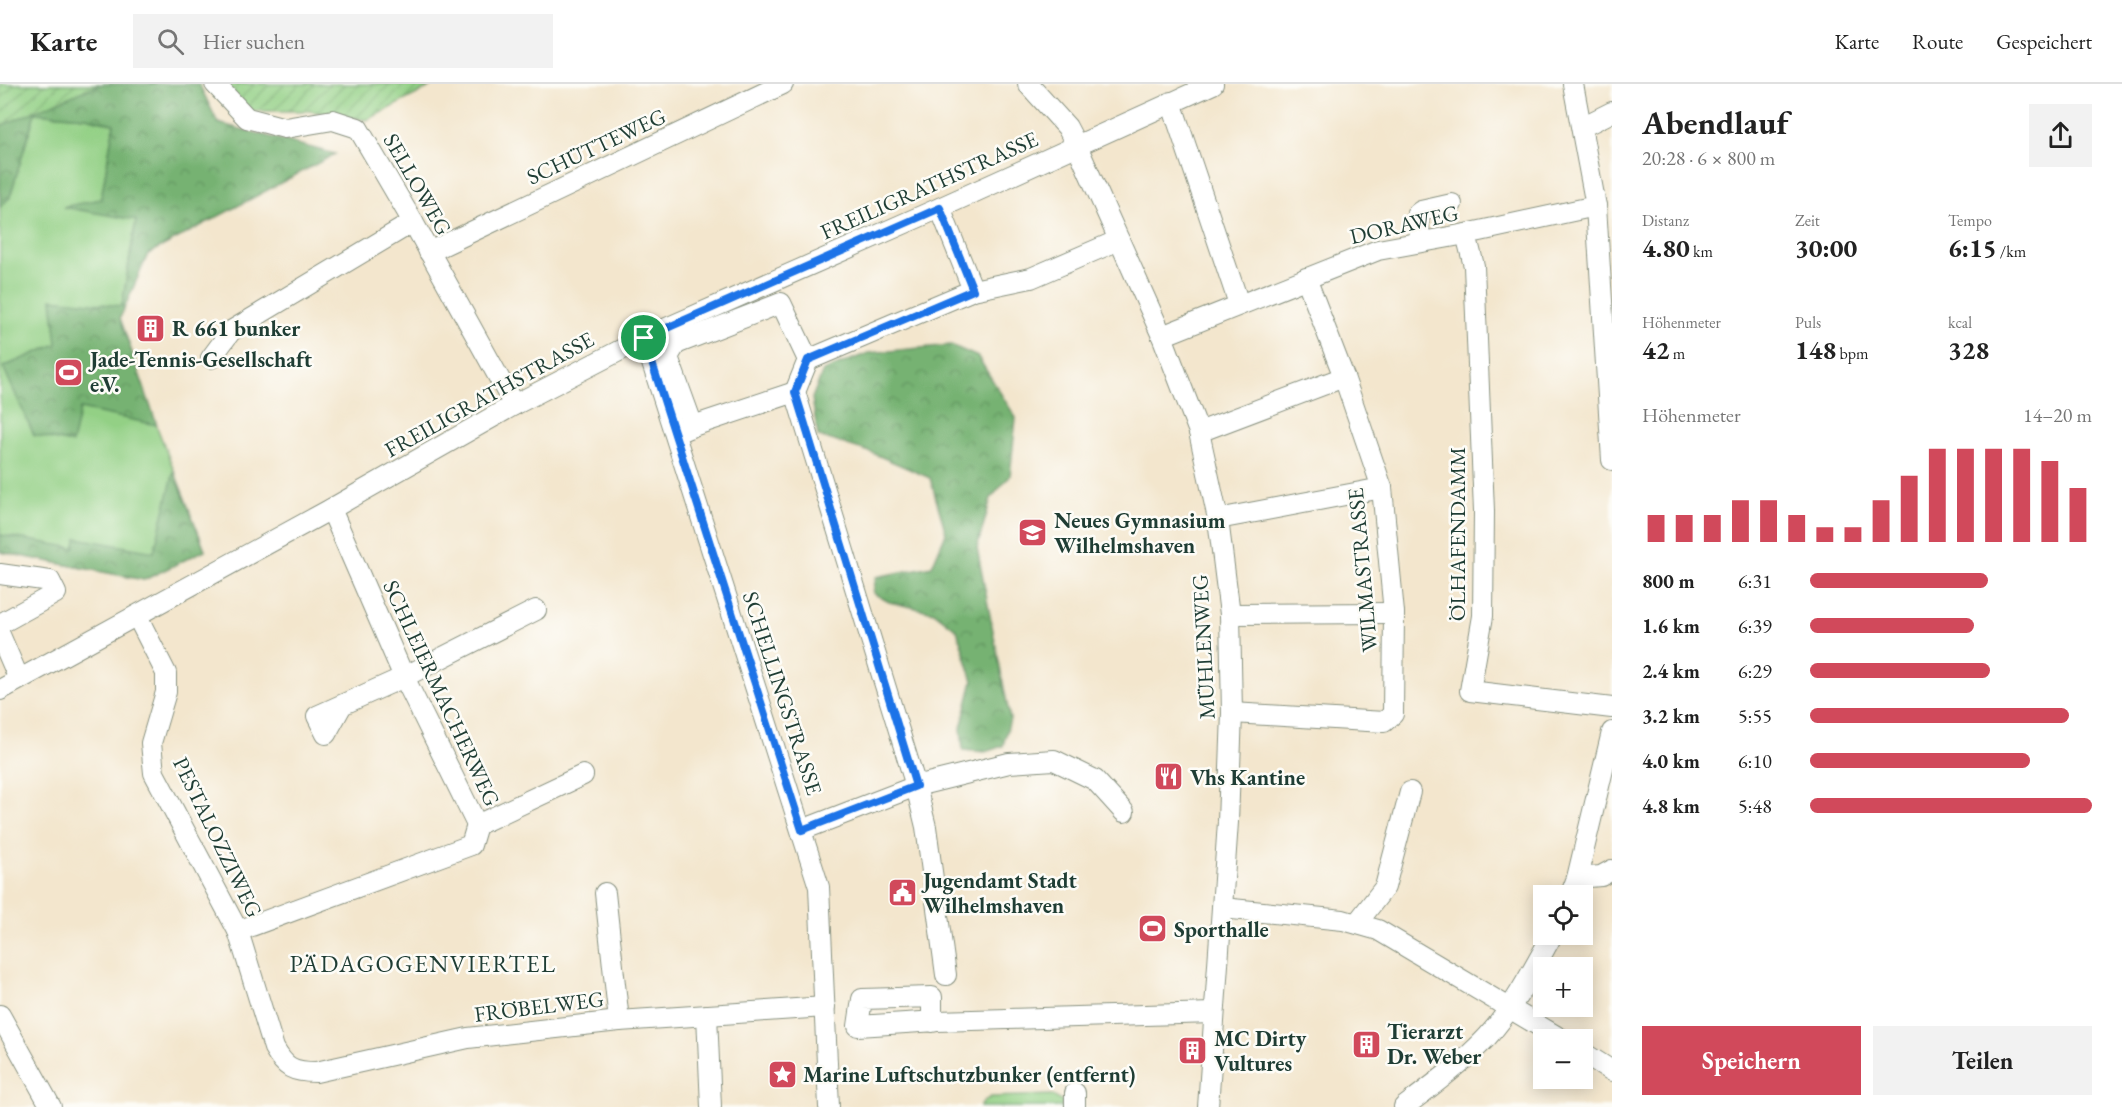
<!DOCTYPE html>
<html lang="de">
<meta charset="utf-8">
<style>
body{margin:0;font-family:"EB Garamond",serif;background:#f2f2f2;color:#222;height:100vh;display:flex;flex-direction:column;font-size:22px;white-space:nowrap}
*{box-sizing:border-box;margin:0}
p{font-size:20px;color:#767676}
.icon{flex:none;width:33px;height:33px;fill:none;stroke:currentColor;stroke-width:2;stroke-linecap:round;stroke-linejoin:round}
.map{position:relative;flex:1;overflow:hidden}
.drawer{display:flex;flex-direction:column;background:#fff;width:510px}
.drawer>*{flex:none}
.controls{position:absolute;left:1533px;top:801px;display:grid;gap:12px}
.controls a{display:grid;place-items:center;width:60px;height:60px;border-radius:0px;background:#fff;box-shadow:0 3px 15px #0003;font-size:30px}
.pin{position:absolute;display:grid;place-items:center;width:51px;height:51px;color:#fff;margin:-26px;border:3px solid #fff;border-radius:50%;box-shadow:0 2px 6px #0007}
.round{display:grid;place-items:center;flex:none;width:63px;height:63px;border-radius:0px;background:#f2f2f2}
.headline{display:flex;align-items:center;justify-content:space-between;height:102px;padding:0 30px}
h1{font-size:33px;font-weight:700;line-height:45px}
.figures{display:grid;grid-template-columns:repeat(3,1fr);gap:9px;height:102px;padding:6px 30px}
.figures div{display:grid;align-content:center}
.figures b{font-size:26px;font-weight:700}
.figures small{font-size:16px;font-weight:400}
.figures p{font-size:16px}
.chart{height:168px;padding:12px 30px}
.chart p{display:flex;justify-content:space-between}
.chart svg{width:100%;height:108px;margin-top:6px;stroke:#d1495b;stroke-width:6}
.cta{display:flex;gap:12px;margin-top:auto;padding:12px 30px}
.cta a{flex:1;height:69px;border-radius:0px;background:#d1495b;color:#fff;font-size:24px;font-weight:700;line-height:69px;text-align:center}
.cta a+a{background:#f2f2f2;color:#222}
ul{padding:0 30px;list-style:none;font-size:20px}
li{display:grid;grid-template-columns:96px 72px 1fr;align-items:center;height:45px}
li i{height:15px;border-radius:8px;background:#d1495b}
header{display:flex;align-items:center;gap:36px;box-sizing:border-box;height:84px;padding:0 30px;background:#fff;border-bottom:2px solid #e0e0e0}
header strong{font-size:28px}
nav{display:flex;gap:33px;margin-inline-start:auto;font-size:21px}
.search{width:420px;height:54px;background:#f2f2f2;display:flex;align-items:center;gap:15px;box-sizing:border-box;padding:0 21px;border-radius:0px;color:#767676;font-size:22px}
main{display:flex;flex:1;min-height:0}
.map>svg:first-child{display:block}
.green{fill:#93d085;stroke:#59865c;stroke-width:1.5}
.forest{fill:url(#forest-crowns);stroke:#4a7853;stroke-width:1.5}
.garden{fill:url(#garden-furrows);stroke:#59865c;stroke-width:1.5}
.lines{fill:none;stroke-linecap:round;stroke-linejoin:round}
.minor-casing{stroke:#899280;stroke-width:22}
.minor{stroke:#fff;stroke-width:20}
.route-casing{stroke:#fff;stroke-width:12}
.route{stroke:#1a73e8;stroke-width:8}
.labels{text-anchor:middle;stroke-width:5;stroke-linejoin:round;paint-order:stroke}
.street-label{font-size:22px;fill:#1f3d34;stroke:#fdfcf7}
.poi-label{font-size:22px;font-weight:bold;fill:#1f3d34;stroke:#fdfcf7;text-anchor:start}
.neighbourhood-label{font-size:24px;letter-spacing:1.5px;fill:#1f3d34;stroke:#fdfcf7}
</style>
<header>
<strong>Karte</strong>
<div class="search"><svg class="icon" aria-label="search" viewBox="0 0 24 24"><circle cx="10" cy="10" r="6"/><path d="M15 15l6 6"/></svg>Hier suchen</div>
<nav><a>Karte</a><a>Route</a><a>Gespeichert</a></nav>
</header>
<main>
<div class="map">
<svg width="1612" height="1023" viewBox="0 0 1612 1023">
<defs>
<pattern id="forest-crowns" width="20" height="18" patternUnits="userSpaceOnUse" patternTransform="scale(1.5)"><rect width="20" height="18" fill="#76b272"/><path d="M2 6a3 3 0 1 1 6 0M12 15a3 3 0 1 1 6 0" fill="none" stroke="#60925e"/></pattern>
<pattern id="garden-furrows" width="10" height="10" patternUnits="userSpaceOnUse" patternTransform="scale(1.5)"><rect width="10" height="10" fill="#93d085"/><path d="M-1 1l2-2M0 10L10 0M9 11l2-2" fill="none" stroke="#77aa6e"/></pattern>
</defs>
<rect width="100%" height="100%" fill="#fdfcf7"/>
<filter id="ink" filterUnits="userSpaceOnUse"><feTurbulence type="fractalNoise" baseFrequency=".0167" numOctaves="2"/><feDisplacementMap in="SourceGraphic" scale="12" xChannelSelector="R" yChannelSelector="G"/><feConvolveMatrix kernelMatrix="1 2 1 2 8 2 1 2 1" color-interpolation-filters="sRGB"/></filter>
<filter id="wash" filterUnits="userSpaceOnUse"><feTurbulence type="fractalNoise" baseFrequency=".008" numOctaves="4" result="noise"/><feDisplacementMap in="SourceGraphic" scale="24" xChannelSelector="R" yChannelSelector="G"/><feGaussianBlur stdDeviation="1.35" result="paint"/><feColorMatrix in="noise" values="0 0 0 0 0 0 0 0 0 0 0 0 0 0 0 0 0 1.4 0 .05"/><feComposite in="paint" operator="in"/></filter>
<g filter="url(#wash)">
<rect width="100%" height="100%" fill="#f3e6cd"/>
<g class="green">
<path d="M35,29L86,33L114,40L101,115L136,136L120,234L157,343L205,466L144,496L0,468V44Z"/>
<path d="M1052,1011L1062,1018V1023H980L984,1017L991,1013Z"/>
</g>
<g class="forest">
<path d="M102,0H199L218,39L335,70L148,170L120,234L157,341L80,325L72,359L34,351L3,283L57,260L52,215L122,222L136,136L63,123L101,115L114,40L86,33L35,29L10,113L0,123V39Z"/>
<path d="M951,261L978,273L1016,334L1010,392L991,414L977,464L1010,635L1003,662L985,668L963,666L961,644L973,597L957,546L934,528L889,518L873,509L876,493L932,482L946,449L930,394L870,368L818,352L812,314L823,287L868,269Z"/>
<path d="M174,387L205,466L144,496L0,468V451L74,464L77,454L154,468Z"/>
</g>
<g class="garden">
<path d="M0,0H100L0,42Z"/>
<path d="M225,0H436L367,36L309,27H250Z"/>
</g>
</g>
<g filter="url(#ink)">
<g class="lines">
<defs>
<g id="minor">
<path d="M215,0L247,34L285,44L333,36L358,44L413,138L514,321"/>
<path d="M1028,0L1067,43L1077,62L1162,252L1199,348L1218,435L1230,530L1232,629L1228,738L1208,1023"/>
<path d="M1573,0L1596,122L1612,376"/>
<path d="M1171,18L1239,220"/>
<path d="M1582,43L1612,28"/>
<path d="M940,124L973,206"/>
<path d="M1466,150L1474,182L1484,427L1483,532L1470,607L1612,624"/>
<path d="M1421,158L1417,130L1421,127L1452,120"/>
<path d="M429,168L783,0"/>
<path d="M1162,252L1378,166L1466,150L1596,122"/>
<path d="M644,254L819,803L829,1023"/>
<path d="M211,274L231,247L413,138"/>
<path d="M795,308L808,276"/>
<path d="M693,342L795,308L916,702L926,743L946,891"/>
<path d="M681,347L693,342L668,273L676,260L781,219L808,276L973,206L1031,194L1119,156"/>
<path d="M1199,348L1344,293"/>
<path d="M331,425L404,593L477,741"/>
<path d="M1218,435L1382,404"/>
<path d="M0,490L50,497L56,509L0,540"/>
<path d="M1230,530L1394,529"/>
<path d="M137,532L166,589V608L151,659L154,689L238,847L274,964C285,984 293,988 316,988L468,954L619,937L825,923"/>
<path d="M0,551L19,595"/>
<path d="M0,606L331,425L514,321L644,254L935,126L1213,0"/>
<path d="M341,623L326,650L317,632L404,593L536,526"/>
<path d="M1232,629L1384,638L1393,630L1394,529L1382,404L1344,293L1306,194"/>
<path d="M477,741L583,691"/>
<path d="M802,746L916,702L1009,679L1054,676L1095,696L1124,728"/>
<path d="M1577,794L1601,792L1612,786"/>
<path d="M605,809L619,937"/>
<path d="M1570,812L1577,794L1612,648"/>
<path d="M1222,824L1343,836L1378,846L1563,956"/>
<path d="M1357,839L1385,803L1410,708"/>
<path d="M238,847L471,761L477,741"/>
<path d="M0,931L51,1023"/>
<path d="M707,931L711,1023"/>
<path d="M937,937L858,942L862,915L932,913V938L937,937L1213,929"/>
<path d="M1582,968L1612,987"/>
<path d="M1075,1009V1023"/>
<path d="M1404,1023C1433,1001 1463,979 1488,952C1515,922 1533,885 1553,850"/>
</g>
</defs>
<use href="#minor" class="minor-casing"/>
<use href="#minor" class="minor"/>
</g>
</g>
<g class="lines" filter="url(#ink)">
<defs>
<path id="route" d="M940,124L973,206L808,276L795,308L916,702L802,746L644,254Z"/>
</defs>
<use href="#route" class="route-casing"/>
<use href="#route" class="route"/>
</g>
<defs>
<symbol id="building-square" viewBox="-11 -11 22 22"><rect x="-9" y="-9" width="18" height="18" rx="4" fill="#d1495b" stroke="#fdfcf7"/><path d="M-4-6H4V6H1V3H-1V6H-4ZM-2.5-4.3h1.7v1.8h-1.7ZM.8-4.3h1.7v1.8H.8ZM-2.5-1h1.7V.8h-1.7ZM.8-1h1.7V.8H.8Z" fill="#fff"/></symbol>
<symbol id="stadium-square" viewBox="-11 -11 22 22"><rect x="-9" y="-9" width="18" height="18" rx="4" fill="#d1495b" stroke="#fdfcf7"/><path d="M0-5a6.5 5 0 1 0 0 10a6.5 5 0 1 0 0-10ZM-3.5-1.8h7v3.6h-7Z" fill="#fff"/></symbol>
<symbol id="school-square" viewBox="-11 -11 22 22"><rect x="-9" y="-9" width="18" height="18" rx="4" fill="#d1495b" stroke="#fdfcf7"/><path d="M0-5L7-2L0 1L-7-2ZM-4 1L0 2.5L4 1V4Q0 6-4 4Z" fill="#fff"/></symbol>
<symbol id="restaurant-square" viewBox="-11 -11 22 22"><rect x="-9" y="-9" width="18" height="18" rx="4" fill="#d1495b" stroke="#fdfcf7"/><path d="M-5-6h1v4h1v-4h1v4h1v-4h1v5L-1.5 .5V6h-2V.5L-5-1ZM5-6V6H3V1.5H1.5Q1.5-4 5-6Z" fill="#fff"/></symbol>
<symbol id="civic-square" viewBox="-11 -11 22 22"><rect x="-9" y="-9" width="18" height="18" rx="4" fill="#d1495b" stroke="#fdfcf7"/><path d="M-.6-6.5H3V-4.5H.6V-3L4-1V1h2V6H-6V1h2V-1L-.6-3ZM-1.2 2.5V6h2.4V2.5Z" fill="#fff"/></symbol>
<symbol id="sight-square" viewBox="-11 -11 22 22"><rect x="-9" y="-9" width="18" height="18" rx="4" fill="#d1495b" stroke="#fdfcf7"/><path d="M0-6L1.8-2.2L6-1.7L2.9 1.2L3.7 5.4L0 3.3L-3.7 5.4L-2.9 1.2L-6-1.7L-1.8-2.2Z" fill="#fff"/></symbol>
</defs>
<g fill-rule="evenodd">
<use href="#building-square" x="134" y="228" width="33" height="33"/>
<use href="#stadium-square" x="52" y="272" width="33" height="33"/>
<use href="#school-square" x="1016" y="432" width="33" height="33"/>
<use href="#restaurant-square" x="1152" y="676" width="33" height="33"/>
<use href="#civic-square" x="886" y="792" width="33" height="33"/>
<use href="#stadium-square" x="1136" y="828" width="33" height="33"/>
<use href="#building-square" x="1350" y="944" width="33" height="33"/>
<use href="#building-square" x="1176" y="950" width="33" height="33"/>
<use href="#sight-square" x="766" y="974" width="33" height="33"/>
</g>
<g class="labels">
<g class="street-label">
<text transform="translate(596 62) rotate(-25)" y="8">SCHÜTTEWEG</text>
<text transform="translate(418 100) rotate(60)" y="8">SELLOWEG</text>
<text transform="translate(929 101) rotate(-24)" y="8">FREILIGRATHSTRASSE</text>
<text transform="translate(1404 140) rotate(-13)" y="8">DORAWEG</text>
<text transform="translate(489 310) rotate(-29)" y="8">FREILIGRATHSTRASSE</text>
<text transform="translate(1457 450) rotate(-90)" y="8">ÖLHAFENDAMM</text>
<text transform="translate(1362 486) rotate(-95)" y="8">WILMASTRASSE</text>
<text transform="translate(1203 563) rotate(-93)" y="8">MÜHLENWEG</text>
<text transform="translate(442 609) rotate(65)" y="8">SCHLEIERMACHERWEG</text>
<text transform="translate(783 609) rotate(72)" y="8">SCHELLINGSTRASSE</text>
<text transform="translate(218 753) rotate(64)" y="8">PESTALOZZIWEG</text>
<text transform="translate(539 922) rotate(-7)" y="8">FRÖBELWEG</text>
</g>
<g class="poi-label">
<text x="172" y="252">R 661 bunker</text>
<text x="90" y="283">Jade-Tennis-Gesellschaft<tspan x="90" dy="25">e.V.</tspan></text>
<text x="1054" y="444">Neues Gymnasium<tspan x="1054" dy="25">Wilhelmshaven</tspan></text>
<text x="1190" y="701">Vhs Kantine</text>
<text x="923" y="804">Jugendamt Stadt<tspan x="923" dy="25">Wilhelmshaven</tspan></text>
<text x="1174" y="853">Sporthalle</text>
<text x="1387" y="955">Tierarzt<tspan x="1387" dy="25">Dr. Weber</tspan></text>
<text x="1214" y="962">MC Dirty<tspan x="1214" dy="25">Vultures</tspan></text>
<text x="803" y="998">Marine Luftschutzbunker (entfernt)</text>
</g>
<g class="neighbourhood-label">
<text x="423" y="888">PÄDAGOGENVIERTEL</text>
</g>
</g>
</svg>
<div class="controls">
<a><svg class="icon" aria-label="locate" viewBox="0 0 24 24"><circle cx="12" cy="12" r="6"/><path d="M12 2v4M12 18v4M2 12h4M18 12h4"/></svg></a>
<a>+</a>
<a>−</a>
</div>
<div class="pin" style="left:644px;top:254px;background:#1e9e55"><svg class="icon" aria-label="arrive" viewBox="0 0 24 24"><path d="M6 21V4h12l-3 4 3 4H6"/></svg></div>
</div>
<section class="drawer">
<div class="headline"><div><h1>Abendlauf</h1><p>20:28 · 6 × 800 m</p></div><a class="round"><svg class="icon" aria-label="share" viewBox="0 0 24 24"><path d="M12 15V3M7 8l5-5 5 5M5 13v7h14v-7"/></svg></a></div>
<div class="figures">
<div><p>Distanz</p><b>4.80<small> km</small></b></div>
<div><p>Zeit</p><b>30:00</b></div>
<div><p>Tempo</p><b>6:15<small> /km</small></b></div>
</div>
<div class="figures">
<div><p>Höhenmeter</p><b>42<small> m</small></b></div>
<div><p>Puls</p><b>148<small> bpm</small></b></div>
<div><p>kcal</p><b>328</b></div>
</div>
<div class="chart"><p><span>Höhenmeter</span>14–20 m</p>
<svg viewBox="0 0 160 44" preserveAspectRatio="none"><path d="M5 44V33M15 44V33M25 44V33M35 44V27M45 44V27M55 44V33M65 44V38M75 44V38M85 44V27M95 44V17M105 44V6M115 44V6M125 44V6M135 44V6M145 44V11M155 44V22"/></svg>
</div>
<ul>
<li><b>800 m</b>6:31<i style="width:63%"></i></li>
<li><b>1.6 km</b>6:39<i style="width:58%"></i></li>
<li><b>2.4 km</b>6:29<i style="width:64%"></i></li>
<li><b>3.2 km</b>5:55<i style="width:92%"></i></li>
<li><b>4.0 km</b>6:10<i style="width:78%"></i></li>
<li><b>4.8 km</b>5:48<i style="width:100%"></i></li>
</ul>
<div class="cta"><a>Speichern</a><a>Teilen</a></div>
</section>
</main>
